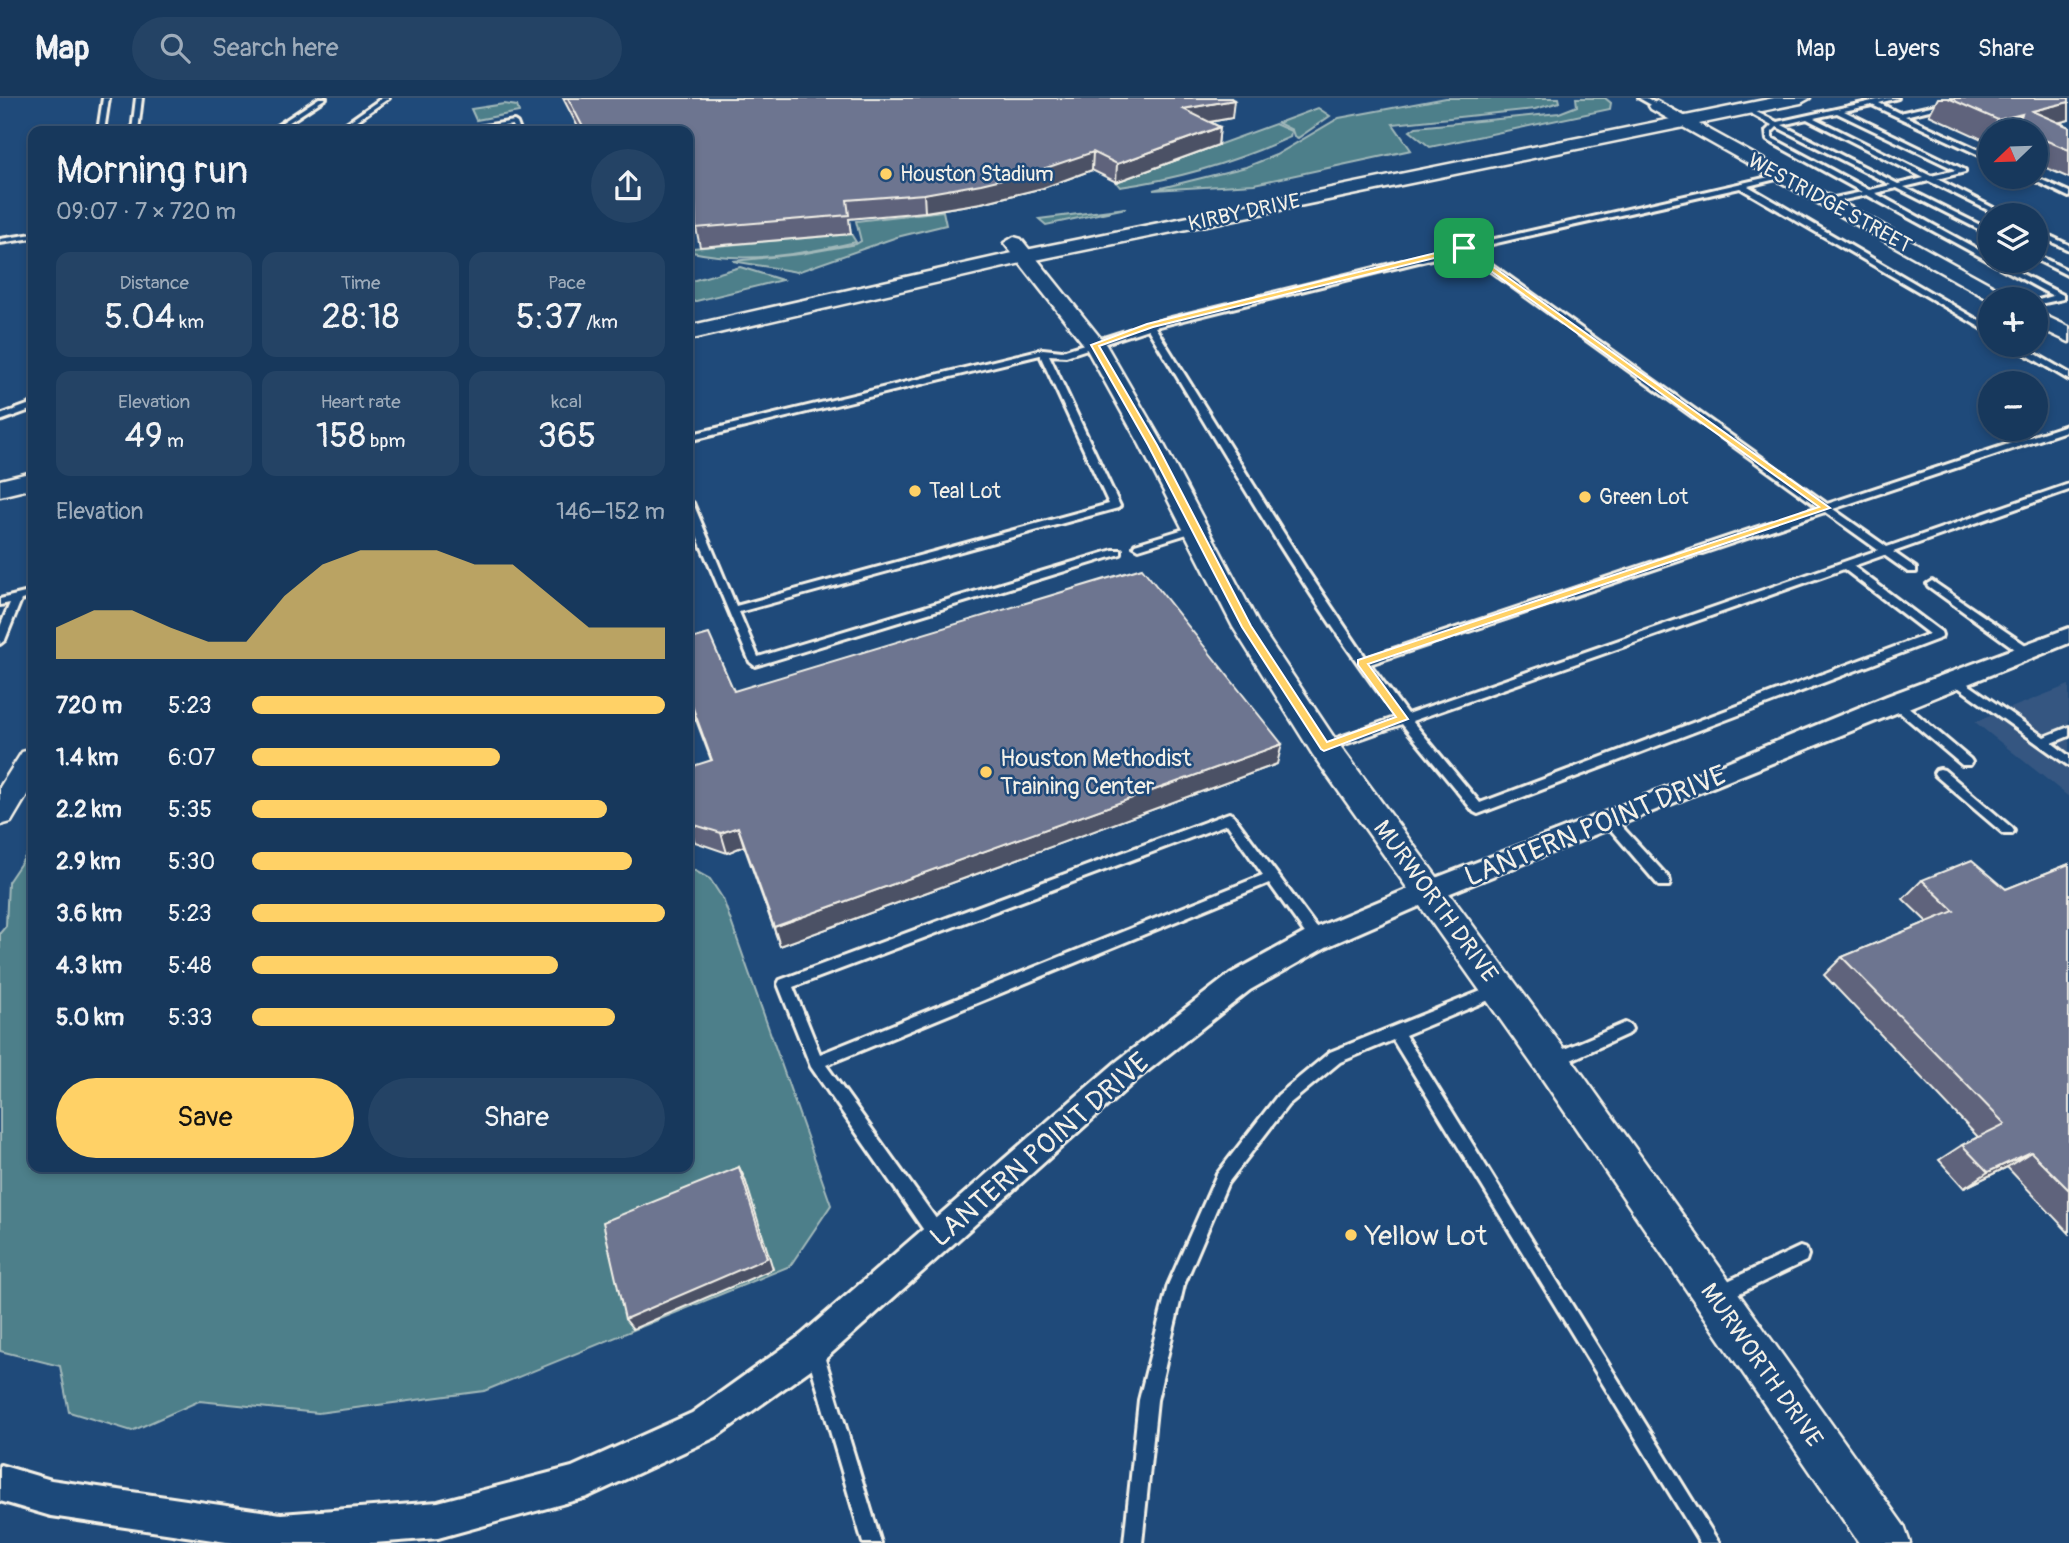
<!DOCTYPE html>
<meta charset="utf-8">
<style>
body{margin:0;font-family:Pangolin,sans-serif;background:#244365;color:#f1f3f6;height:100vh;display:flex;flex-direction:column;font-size:26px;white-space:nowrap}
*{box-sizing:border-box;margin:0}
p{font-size:23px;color:#9eacbb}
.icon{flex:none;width:38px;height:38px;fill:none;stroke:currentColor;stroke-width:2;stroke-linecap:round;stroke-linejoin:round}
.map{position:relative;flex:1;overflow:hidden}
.details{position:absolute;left:28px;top:28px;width:665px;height:1046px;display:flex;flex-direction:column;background:#17385c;border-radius:14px;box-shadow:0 4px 10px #0003,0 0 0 2px #365272}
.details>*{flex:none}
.needle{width:46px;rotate:247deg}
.fabs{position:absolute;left:1978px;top:21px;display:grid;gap:14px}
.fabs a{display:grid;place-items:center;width:70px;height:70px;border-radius:50%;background:#17385c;box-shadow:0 4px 10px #0003,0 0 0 2px #365272;font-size:35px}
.pin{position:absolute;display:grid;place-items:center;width:60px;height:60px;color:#fff;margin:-30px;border-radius:14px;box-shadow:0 4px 10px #0006}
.round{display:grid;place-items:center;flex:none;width:74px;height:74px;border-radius:37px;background:#244365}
.headline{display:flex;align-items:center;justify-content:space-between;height:119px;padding:0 28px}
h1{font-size:38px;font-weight:600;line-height:52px}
.metrics{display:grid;grid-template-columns:repeat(3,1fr);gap:10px;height:119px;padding:7px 28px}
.metrics div{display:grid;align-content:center;border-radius:14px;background:#244365;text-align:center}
.metrics b{font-size:35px;font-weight:600}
.metrics small{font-size:19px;font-weight:400}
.metrics p{font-size:19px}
.chart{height:196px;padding:14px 28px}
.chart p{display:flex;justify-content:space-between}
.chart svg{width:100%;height:126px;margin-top:7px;fill:#ffd166;opacity:.7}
.cta{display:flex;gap:14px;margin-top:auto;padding:14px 28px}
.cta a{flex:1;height:80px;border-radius:42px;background:#ffd166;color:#111;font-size:28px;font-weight:600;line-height:80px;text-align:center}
.cta a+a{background:#244365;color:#f1f3f6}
ul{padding:0 28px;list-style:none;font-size:23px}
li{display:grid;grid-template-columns:112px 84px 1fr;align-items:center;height:52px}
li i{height:18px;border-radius:9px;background:#ffd166}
header{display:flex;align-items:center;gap:42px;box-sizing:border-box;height:98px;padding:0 35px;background:#17385c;border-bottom:2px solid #365272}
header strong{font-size:33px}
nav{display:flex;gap:38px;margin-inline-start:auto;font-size:24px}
.search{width:490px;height:63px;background:#244365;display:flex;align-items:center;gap:18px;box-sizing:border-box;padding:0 24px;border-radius:38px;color:#9eacbb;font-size:26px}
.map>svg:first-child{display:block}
.built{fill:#365781}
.green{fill:#4e7f8a;stroke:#a1b8b9;stroke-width:2}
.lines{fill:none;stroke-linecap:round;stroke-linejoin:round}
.service-casing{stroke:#f4f1e8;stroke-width:6}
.minor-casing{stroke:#f4f1e8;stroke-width:6}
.tertiary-casing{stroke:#f4f1e8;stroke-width:5}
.secondary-casing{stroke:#f4f1e8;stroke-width:5}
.service{fill:#1f4a7a;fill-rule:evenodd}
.minor{fill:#1f4a7a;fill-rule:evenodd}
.tertiary{fill:#1f4a7a;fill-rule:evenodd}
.secondary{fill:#1f4a7a;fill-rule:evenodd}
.wall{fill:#5e647c;stroke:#f4f1e8;stroke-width:2}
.shaded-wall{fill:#4c5165;stroke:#f4f1e8;stroke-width:2}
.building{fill:#6d7490;stroke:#f4f1e8;stroke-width:2}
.route{fill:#ffd166;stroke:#fff;stroke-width:2;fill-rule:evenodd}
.poi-dot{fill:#ffd166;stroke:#1f4a7a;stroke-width:2.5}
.labels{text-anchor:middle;stroke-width:5;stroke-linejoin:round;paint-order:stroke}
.far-poi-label{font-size:21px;fill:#f4f1e8;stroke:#1f4a7a;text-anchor:start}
.far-street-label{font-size:21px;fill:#f4f1e8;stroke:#1f4a7a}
.poi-label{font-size:24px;fill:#f4f1e8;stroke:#1f4a7a;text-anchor:start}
.street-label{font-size:24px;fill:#f4f1e8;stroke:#1f4a7a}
.near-street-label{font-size:28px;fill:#f4f1e8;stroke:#1f4a7a}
.near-poi-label{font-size:28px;fill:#f4f1e8;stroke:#1f4a7a;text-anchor:start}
</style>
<header>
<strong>Map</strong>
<div class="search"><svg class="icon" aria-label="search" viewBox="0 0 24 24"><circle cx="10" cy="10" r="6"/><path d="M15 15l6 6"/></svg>Search here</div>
<nav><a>Map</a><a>Layers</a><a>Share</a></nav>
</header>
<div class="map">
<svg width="2069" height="1445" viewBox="0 0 2069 1445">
<rect width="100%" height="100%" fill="#1f4a7a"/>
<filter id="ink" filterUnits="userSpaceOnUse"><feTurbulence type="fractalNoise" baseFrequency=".0143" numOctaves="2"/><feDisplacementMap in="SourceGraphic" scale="14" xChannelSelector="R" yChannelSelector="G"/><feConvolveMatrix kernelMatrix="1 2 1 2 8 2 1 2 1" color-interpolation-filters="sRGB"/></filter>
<g filter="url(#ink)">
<path class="built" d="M2069,587V699L1975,624Z"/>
<g class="green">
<path d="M1446,0H1559L1560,4L1535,11L1393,26L1411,52L1254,86L1153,92L1246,69L1276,57L1339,20Z"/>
<path d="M1576,0H1605L1611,5L1610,11L1430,49L1410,33L1416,29L1559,15L1577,8Z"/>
<path d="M504,6L517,8L519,14L476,22L471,11Z"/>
<path d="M1318,10L1330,18L1298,40L1294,38L1292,32L1278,25Z"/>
<path d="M1275,26L1291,33L1290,39C1235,64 1179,81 1120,89L1116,84Z"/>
<path d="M1126,110L1046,127L1039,121Z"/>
<path d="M943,113L946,127L897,139L797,174L733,163L800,156L856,146L861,143L856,123Z"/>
<path d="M851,136L856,144C803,156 746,166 692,154L693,150Z"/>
<path d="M740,169L782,182L688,205V184Z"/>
<path d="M33,747V1069H688V769L710,781L723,801L831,1107L790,1168L484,1293L318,1315L199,1303L132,1333L69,1314L60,1268L0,1253V835L6,828L8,784Z"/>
</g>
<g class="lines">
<defs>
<g id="service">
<path d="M103,0H109L104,33H98Z"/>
<path d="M136,0H142L138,33H132Z"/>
<path d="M319,0H326L276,33H269Z"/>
<path d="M382,0H389L342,33H335Z"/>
<path d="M1639,0H1647L1660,8L1655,9Z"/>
<path d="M1886,0H1898L1879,5L1899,15L1967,0H1978L1905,18L1990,57V62L1872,7L1844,13L1965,72V74L1937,81L2007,117H1998L1929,83L1904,89L1990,132V137L1897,90L1875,95L1990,158V163H1997L2063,197V201L2035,207V203L2053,198L1867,97L1825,106V102L1862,94L1767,42L1766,33L1772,27L1743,11L1748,10L1777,24ZM1837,15L1956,72L1931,78L1814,20ZM1807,21L1924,80L1898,86L1782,27ZM1777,29L1891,87L1869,92L1772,40V34Z"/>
<path d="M514,23L517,25L520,33H514L512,27L470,33H455Z"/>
<path d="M1782,76L1784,77V79L1748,88L1990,229V235L1740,90L1470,151L1827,406L2069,326V332L1833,411L1887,449L2069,386V392L1893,454L1916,470V474H1908L1884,457L1853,468L1941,534L1942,537L1941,540L1478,716L1474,714L1402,626L1328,652H1320L1318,649L1320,646L1397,619C1305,498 1228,362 1148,231L1066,258L1049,257L1120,408L1118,410L739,514L758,559L1113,452H1121V456L755,568L750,564L688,416V402L693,405L736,508L1109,406L1040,257L688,343V337L1043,251L1062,253L1147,226L1464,148ZM1463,153L1818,409L1366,560L1308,474L1155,229ZM1825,414L1878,452L1407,616L1370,566ZM1844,471L1929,536L1480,705L1412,623Z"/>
<path d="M2027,79H2035L2069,94V99Z"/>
<path d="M2035,131L2069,147V152L2035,136Z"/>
<path d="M33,136V140L0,145V141Z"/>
<path d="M2035,156L2069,173V178L2035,161Z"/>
<path d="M2010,247H2020L2069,275V282Z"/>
<path d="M33,305V311L0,323V317Z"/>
<path d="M1194,428L1197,429V433L1139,451L1134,448L1135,446Z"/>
<path d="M1932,483L2030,550L2031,553L2030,556H2022L1928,488L1927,486Z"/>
<path d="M33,493V499L21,502L5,542L0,546V529L10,505L0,507V501Z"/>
<path d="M1955,577L2044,639L2069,629V638L2052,645L2069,658V668L1951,584L1949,581L1951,578Z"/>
<path d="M1895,600L1899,601L1970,661L1972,664L1970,667H1962L1891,607L1889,604Z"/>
<path d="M1940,671L1944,672L2012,730L2014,733L2012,736H2004L1936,678L1934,675L1936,672Z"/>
<path d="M1229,715L1233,717L1322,837L1324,841L1322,845L1317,847L1312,845L1269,785L826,967L944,1132L946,1138L944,1144L938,1146L932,1144L811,969L778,886L780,882ZM1227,726L1263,777L820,956L793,889Z"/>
<path d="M1610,718L1614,720L1669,780L1670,784L1669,788H1659L1606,726L1604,723L1606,720Z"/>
<path d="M1496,887L1501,889L1503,893L1501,897L1405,937L1719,1445H1700L1393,942L1340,964L1288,1007L1227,1086L1184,1187L1157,1302L1142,1445H1124L1139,1302L1168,1187L1217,1076L1278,997L1330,954Z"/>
<path d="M1625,925L1630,927L1632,931L1630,935L1560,967L1555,968L1550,967L1548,962L1550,957Z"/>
<path d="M1800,1149L1806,1151L1808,1157L1806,1163L1727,1201L1721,1203L1715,1201L1713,1195L1715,1189Z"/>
<path d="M814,1243L820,1245L822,1251L881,1445H863L806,1251L808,1245Z"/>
</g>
<path id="minor" d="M2069,530V545L1438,800L1326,849L1250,892L1136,982L825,1261L716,1339L587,1399L438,1440L374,1445H233L51,1418L0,1403V1367L51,1382L281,1416L438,1404L572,1369L692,1315L801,1237L1116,964L1230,876L1308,833L1420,786L1601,716L1887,598Z"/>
<g id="tertiary">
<path d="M1657,3L2010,197L2013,201L1990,202L1651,11L1649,8Z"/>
<path d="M1014,139L1021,141L1106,247L1164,347L1259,527L1335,641L1565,952L1904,1428L1910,1445H1859L1539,976L1313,657L1233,529L1140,347L1085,248L1004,145Z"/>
<path d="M2035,213L2069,229V244L2035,228Z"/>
<path d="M33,651V687L11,724L0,727V689L22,654Z"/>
</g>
<g id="secondary">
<path d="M1774,0H1810L1801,5L1026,164L688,242V228L1026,152Z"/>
<path d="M33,374V390L0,398V382Z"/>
</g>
</defs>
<use href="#service" class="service-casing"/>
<use href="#minor" class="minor-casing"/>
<use href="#tertiary" class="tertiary-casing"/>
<use href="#secondary" class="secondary-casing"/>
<use href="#service" class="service"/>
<use href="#minor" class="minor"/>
<use href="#tertiary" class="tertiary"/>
<use href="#secondary" class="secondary"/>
</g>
<g class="wall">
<path d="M563,0H1231L1232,20L1210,24L1220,29L1218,47L1116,84L1092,72L1043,90L981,105L925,114L849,121L851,136L700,149L696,130V123L688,124V33H580Z"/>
<path d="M1938,0H2069V22L2058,25L2069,29V80L2035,65V33H1990V42L1986,43L1929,17Z"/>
<path d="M688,542L734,593L1277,666L780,848L744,748L727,755L695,744L688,726L711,662L696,622L688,625Z"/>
<path d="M2069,766V1135L2007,1069L1964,1090L1939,1062L1962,1047L1978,1039L1824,877L1842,859L1927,824L1903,801L1922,782L2006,791Z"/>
</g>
<g class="shaded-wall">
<path d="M1234,2L1232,20L1181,29L1183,11Z"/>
<path d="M2069,4V22L2024,33L2032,13Z"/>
<path d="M2022,16L2011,33H1991L1998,22Z"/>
<path d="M1220,29L1218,47L1116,84L1117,66Z"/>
<path d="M1093,54L1092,72L1043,90L981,105L925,114L924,96Z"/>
<path d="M695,103L699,122L688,124V105Z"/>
<path d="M690,602L696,622L688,625V603Z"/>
<path d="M1282,646L1277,666L780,848L774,829Z"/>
<path d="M738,729L744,748L727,755L721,735Z"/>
<path d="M2031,1054L2007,1069L1964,1090L1988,1074Z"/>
<path d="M739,1069L745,1081L773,1171L633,1231L625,1221Z"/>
</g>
<g class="building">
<path d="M568,0H1231L1234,2L1183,11L1220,29L1117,66L1093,54L1043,71L981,86L924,96L847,102L849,117L696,130L695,103L688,105V33H585Z"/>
<path d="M1948,0H2069V4L2032,13L2069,29V52L2035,38V33H2025L2016,29L2022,16L1998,22Z"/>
<path d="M1142,470L1282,646L774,829L738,729L721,735L688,725V679L696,667L712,662L690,602L688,603V542L709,536L734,593Z"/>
<path d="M1972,762L2006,791L2069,766V1092L2031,1054L1988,1074L1962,1047L2005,1026L1842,859L1954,813L1922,782Z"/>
<path d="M739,1069L767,1160L625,1221L603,1124Z"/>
</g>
</g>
<path class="route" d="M1464,148L1830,410L1368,566L1408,621L1324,653L1321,651L1242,529L1148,347L1091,247L1147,226ZM1463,153L1819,409L1358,562V567L1396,619L1327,644L1251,528L1157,347L1099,248L1153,229Z"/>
<g class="poi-dot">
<circle cx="886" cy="76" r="7"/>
<circle cx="915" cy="393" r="7"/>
<circle cx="1585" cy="399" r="7"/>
<circle cx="986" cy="674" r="7"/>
<circle cx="1351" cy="1137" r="7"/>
</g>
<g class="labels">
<g class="far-poi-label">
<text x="900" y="83">Houston Stadium</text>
<text x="929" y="400">Teal Lot</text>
<text x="1599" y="406">Green Lot</text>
</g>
<g class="far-street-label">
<text transform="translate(1830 105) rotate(29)" y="7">WESTRIDGE STREET</text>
<text transform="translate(1244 114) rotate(-12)" y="7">KIRBY DRIVE</text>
</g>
<g class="poi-label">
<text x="1000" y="668">Houston Methodist<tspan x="1000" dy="28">Training Center</tspan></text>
</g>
<g class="street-label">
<text transform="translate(1436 803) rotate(54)" y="8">MURWORTH DRIVE</text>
<text transform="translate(1762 1267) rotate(55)" y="8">MURWORTH DRIVE</text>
</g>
<g class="near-street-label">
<text transform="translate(1595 727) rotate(-22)" y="10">LANTERN POINT DRIVE</text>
<text transform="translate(1039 1051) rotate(-41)" y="10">LANTERN POINT DRIVE</text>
</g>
<g class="near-poi-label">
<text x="1365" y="1147">Yellow Lot</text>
</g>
</g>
</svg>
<div class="fabs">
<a><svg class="needle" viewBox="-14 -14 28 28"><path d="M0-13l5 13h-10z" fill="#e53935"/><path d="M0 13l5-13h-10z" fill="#9eacbb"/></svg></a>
<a><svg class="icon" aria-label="layers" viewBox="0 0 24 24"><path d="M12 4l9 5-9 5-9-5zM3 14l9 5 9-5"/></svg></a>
<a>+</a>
<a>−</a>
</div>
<div class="pin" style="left:1464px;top:150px;background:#1e9e55"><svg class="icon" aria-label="arrive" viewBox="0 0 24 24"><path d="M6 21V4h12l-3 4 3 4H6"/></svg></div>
<section class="details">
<div class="headline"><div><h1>Morning run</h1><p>09:07 · 7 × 720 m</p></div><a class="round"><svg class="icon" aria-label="share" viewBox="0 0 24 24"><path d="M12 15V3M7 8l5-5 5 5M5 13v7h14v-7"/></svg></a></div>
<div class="metrics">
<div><p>Distance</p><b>5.04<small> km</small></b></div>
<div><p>Time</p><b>28:18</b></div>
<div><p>Pace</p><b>5:37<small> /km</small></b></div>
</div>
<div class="metrics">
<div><p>Elevation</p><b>49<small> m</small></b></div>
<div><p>Heart rate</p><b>158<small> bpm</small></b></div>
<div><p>kcal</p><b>365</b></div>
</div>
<div class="chart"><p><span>Elevation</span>146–152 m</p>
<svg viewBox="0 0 160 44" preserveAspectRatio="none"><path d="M0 44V33L10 27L20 27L30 33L40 38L50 38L60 22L70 11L80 6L90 6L100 6L110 11L120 11L130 22L140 33L150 33L160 33V44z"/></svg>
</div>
<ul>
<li><b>720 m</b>5:23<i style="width:100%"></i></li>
<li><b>1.4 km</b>6:07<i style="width:60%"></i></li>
<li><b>2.2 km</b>5:35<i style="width:86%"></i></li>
<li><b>2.9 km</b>5:30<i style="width:92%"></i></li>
<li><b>3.6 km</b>5:23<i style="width:100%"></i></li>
<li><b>4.3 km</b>5:48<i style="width:74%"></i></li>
<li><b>5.0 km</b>5:33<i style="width:88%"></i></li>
</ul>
<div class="cta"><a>Save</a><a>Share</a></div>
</section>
</div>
